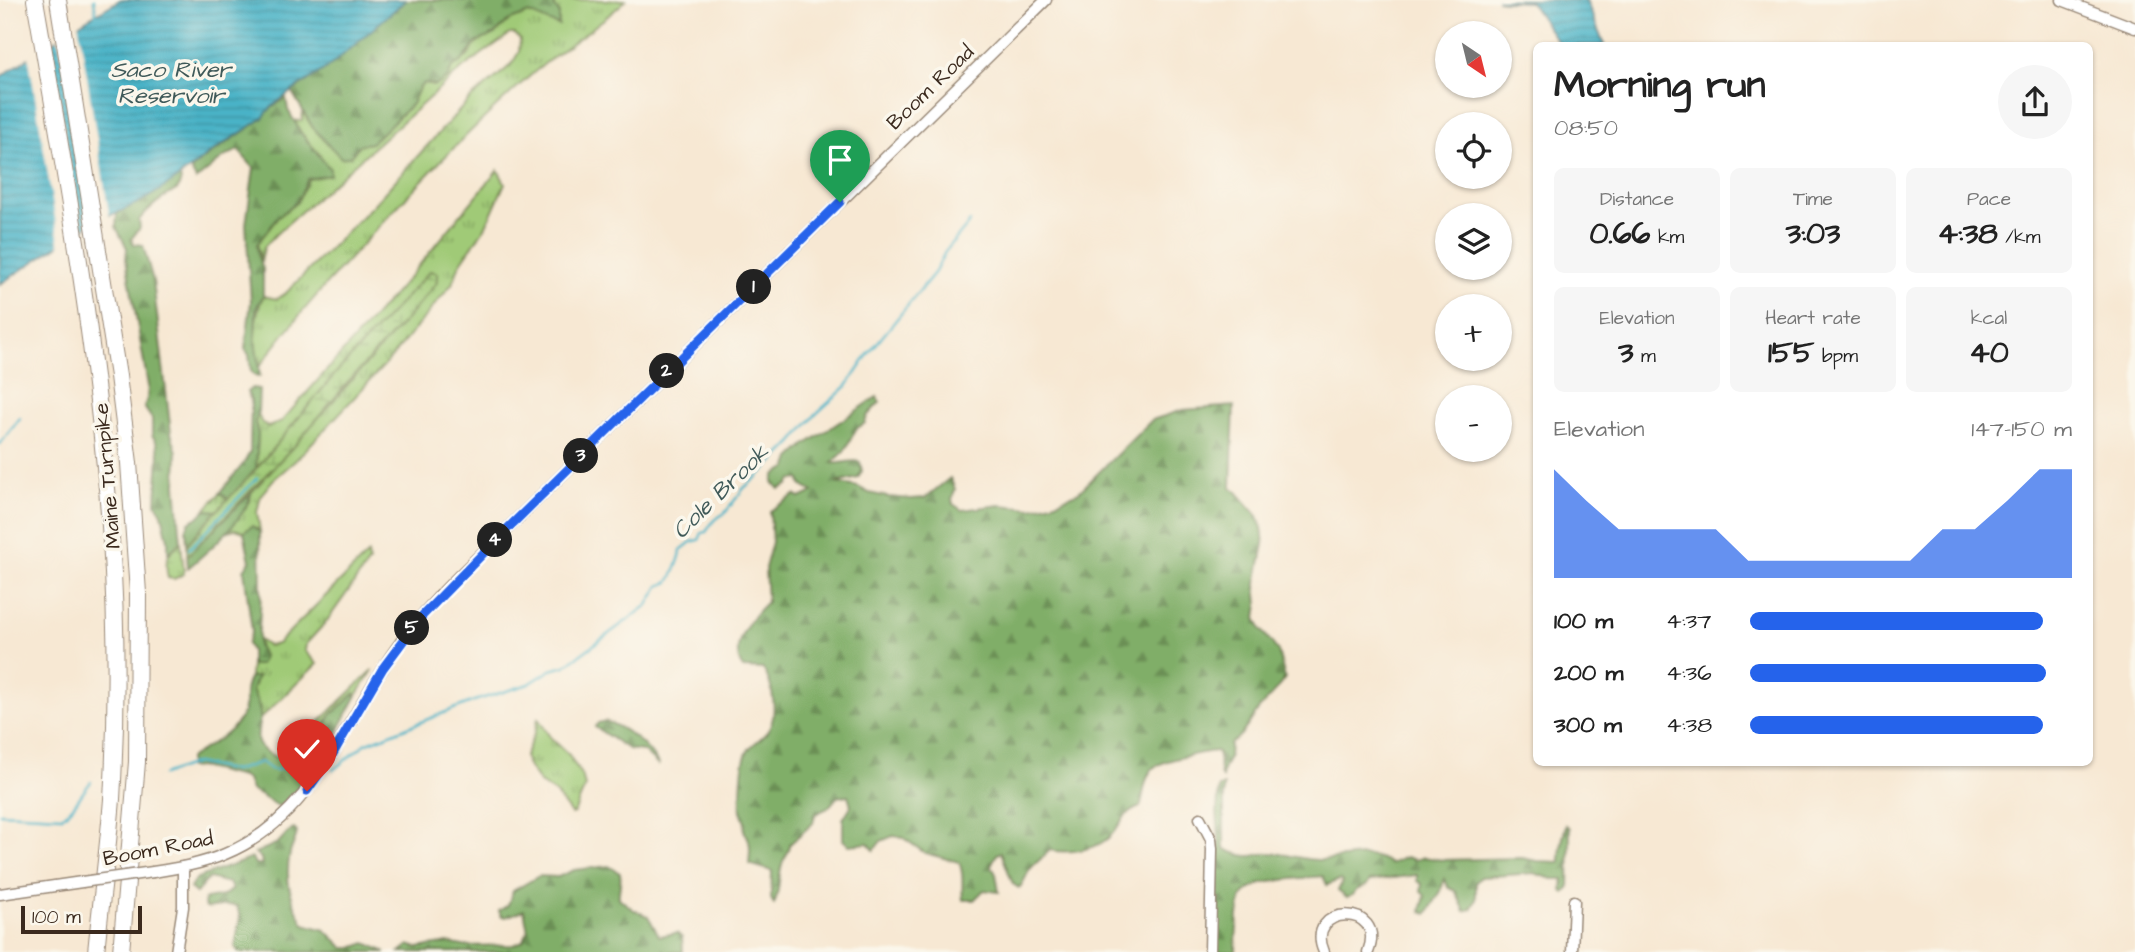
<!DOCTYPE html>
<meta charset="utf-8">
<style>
body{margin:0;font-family:"Architects Daughter",sans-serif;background:#f6f6f6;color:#222;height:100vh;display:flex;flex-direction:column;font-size:26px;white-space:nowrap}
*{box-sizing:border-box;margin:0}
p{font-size:23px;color:#767676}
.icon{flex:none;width:38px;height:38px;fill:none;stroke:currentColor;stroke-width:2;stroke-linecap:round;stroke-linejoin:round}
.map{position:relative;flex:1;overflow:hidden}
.details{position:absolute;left:1533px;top:42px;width:560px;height:724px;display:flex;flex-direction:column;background:#fff;border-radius:10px;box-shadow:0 2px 5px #0004}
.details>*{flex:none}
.needle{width:46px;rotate:145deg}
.controls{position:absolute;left:1435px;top:21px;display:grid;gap:14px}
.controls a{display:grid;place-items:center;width:77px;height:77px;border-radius:50%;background:#fff;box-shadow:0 2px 5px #0004;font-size:35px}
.scale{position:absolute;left:21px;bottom:18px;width:121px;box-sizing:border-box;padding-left:7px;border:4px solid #3b2a1e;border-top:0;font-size:19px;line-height:24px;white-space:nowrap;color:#3b2a1e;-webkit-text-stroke:5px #fbf7ec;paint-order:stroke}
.pin{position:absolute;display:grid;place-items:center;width:60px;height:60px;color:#fff;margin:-72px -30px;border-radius:50% 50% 50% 0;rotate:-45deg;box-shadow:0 0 7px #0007}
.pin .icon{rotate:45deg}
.km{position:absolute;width:35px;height:35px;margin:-18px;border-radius:50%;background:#222;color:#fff;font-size:19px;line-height:35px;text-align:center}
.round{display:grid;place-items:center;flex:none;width:74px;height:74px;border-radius:37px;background:#f6f6f6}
.headline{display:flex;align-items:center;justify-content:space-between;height:119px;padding:0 21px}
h1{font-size:38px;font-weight:700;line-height:52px}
.stats{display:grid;grid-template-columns:repeat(3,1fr);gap:10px;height:119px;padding:7px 21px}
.stats div{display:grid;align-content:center;border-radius:10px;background:#f6f6f6;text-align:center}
.stats b{font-size:30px;font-weight:700}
.stats small{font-size:19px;font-weight:400}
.stats p{font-size:19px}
.chart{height:196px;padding:14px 21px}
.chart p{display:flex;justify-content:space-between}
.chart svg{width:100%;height:126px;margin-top:7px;fill:#2563eb;opacity:.7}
ul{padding:0 21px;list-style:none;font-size:23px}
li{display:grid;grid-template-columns:112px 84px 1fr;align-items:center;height:52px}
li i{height:18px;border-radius:9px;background:#2563eb}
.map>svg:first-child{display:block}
.grass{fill:url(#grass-tufts);stroke:#6e7a4a;stroke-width:2}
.forest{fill:url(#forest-firs);stroke:#5e6c43;stroke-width:2}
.wetland{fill:url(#wetland-marsh);stroke:#6e7a4a;stroke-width:2}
.water{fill:url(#water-rules);stroke:#426e72;stroke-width:2}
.pier{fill:#f7e8d3}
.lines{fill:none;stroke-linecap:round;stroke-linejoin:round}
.stream{stroke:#49b3c7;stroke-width:2.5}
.minor-casing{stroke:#998978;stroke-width:13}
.highway-casing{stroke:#998978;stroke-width:18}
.minor{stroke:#fff;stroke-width:10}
.highway{stroke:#fff;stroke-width:16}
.minor-bridge-casing{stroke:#998978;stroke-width:13;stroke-linecap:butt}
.minor-bridge{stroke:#fff;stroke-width:10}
.route-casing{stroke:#fff;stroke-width:14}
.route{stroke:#2563eb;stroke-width:9}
.labels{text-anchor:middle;stroke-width:7;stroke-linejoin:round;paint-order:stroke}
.street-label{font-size:21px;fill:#3b2a1e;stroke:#fbf7ec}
.water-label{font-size:23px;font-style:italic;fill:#405a59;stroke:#fbf7ec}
</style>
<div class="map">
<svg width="2135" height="952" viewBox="0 0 2135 952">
<defs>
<pattern id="grass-tufts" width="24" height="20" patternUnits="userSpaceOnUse" patternTransform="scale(1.75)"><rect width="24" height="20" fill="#a0ca77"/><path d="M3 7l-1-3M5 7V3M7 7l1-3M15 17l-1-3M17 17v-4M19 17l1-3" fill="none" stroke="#84a461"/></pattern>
<pattern id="forest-firs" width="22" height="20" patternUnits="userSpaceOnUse" patternTransform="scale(1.75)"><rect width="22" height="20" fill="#80ae68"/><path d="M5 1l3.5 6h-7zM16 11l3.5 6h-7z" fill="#6a8e55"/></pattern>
<pattern id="wetland-marsh" width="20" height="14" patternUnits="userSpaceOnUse" patternTransform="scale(1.75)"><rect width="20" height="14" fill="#a0ca77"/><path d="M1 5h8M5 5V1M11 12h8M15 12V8" fill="none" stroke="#84a461"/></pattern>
<pattern id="water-rules" width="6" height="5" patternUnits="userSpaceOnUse" patternTransform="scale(1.75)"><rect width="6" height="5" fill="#49b3c7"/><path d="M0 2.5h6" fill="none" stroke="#3e92a1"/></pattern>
</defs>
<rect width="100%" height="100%" fill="#fbf7ec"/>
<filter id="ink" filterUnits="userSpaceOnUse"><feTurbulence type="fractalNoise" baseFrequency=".0143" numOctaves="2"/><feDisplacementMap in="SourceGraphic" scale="14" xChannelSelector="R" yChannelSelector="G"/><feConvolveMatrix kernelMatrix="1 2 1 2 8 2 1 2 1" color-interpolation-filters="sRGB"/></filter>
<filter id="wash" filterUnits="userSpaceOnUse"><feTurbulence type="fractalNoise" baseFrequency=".00686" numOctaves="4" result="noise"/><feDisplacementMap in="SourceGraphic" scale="28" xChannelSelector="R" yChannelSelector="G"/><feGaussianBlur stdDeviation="1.57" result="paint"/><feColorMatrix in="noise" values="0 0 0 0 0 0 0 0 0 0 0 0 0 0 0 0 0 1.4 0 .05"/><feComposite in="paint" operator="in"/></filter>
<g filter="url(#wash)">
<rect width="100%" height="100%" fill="#f7e8d3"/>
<g class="grass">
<path d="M556,0H626C597,28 560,49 530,76C483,117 439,162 396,208C349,259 301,309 260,366C252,344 254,317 263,296L277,299L286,293L372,206L469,100L511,65L519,52L520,39L515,34H510L464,67L276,234L264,247L261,262L257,244L279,216L297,202L308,179L316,176L320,155L301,133L295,121L302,120L303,112L313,128L351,156L359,145L371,143L412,104L419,88L425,82L433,86L448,77L452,67L468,56L477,42L495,34L508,21L529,13C540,17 547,22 558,25L559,13L554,7Z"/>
<path d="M498,170L505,183L485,228L460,264L452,284L390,359L296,460L273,480L261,495L257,512L260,531L252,526L244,532L235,529L228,531L250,500L251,493L409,316L437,282L335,374L256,469L258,434L255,422L258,413L261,422L268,427L281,422L411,275Z"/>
<path d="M220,493L226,497V502L218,511L205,510Z"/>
<path d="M368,554L369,562L326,622L306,644L305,651L317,664L259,720V707L252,690L257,677H250L251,665H260L259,640L268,646L277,644Z"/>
<path d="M373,670L356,697L355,694L331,715L323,728L329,741L338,731L306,780L304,776L291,767L298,757L307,755L309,742L296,753H287Z"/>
<path d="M538,718L550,737L569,755L583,778L585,787L574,813L571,814L556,794L540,783L528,766L525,756L535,732Z"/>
</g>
<g class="forest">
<path d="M406,0H556L554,7L559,13V25C547,22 540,17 529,13L508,21L495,34L477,42L461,62L452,67L448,77L437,85L424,83L419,88L412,104L371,143L359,145L351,156L341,158L313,128L292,92L335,61Z"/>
<path d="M286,98L288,110L301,133L330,169V175L308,179L297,202L279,216L257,244L258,254L263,269V296L256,311L255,339L260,376L257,377L251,372L249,355L245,349L251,302L246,224L254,168L238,150L224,157L196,180L191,170L202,160L263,118L267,111Z"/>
<path d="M179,176L181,180L178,189C163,197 150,206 139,220L140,228L131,239L134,244L143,245L153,281L171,433L177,452L176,485L181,542L168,553V540L162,514L156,503L159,454L157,443L152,435V419L144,407L147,399L148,386L126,259L127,248L116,227L117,214L158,191Z"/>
<path d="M252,388L259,389L258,413L255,422L258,434L256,469L226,502V497L220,493L244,463L250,452L251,401L247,392Z"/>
<path d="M877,397L880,402L867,416L865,423L856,429L844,452L832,463C841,465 850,459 860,462L862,471L858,478L836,483L858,487L869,493L888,497L911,499L925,498L950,478L955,489L952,499L953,504L962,510L1000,505L1032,508L1056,502L1079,492L1152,420L1183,410L1234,406L1231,487L1237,492L1258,516L1262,528L1264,544L1256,584L1258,604L1256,618L1261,629L1278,651L1285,678C1277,690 1268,699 1259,709C1249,722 1244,735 1230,744L1229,757L1223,770L1222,778C1217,769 1222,761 1217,751C1205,752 1160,760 1152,769C1144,778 1144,795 1140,807C1123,814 1124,819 1113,833C1100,850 1070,854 1050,850C1044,856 1038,861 1032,867C1026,873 1025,882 1019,888L1013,884L1001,852L997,854L991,865L996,874L999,892L984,890L974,900H963C961,887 965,874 959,862L925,853L902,837L893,836L881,841L874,850L868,843L849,845L843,840V819L851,806L848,795L837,797L828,808L815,814L813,823L790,844C790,853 784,856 782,864C778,878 780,890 774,904L771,899L772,871L749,864C750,852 752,841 744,831C746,819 744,821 741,811C740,807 742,771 743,767C747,743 754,747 767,732C779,716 773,684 763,669L743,668C727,646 752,616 767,602L765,568L772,542L770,511L795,495L800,498L813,492L801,485L800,479L791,480L788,485L779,489L773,482L775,475L788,467L791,458L805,445Z"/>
<path d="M251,493C247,518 207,552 188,568L187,556Z"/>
<path d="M205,510L218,511L187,545L186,530L189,522L197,518Z"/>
<path d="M252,526L260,531L261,594L258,646L264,657L260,665H251V651L247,644L252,631L244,570L250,561L244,532Z"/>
<path d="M250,677H257L252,690C255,698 261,707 260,716C258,739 250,745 276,757L287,753H296L309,742L312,743L313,750L307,755L298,758L291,767L298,770L306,780C299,792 287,796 280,807L251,790L247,780L242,777L200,767L189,768V758C207,746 233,734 242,715C248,701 241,692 250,677Z"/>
<path d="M355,693L356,697L338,731L329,741L325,740L323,728L331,715Z"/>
<path d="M605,721C626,728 649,746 659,766L643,751L628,749L595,727L598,723Z"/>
<path d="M1224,786V849C1232,852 1243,857 1250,856C1258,856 1264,852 1272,853C1288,854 1304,860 1320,860C1342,861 1371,848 1390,864L1406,857L1415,860L1424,857L1442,860L1522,858L1537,861L1560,862C1559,851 1563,837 1566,825L1570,828L1569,889L1564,893L1562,891L1564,879H1552L1534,873L1481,877L1476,882V900L1471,909L1465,911L1455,890L1448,886L1444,879L1441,891L1427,914L1421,911L1425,896L1421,891L1422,884L1417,881V875L1370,881L1366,886L1356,890L1354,894L1347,898L1338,891L1342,882L1340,880L1327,885L1323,876C1303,879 1259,878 1245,893C1237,901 1236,940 1236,952H1215L1219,839L1217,811L1219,787Z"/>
<path d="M294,829L297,832C296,839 292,846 290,853C284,880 291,900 304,924L325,930L344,948H352L366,943L386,952H239L235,947L240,917L237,906L230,905L206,908L204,905L205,899L223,896L232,889L229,883L209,878L196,893L190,888L197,878L252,858L255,864H262L261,858L255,853L278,843L288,832Z"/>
<path d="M609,866L620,873C622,882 618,889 619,898L634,910L648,916L659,936L677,933L682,938L683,952H400L409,945L418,948L448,943L463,946L514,945L523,941L528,931L524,910L506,917L501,916L499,911L508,905L513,891L539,876L558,877L574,870Z"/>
</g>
<g class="wetland">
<path d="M430,271L437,273V282L409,316L349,381L295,445L187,556V545L202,527L256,469L335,374Z"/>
<path d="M181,542L184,574L174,579L168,578C164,560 167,554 181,542Z"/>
</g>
<g class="water">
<path d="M120,0H406C381,21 357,44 332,64C314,78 274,99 263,118C243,132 220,145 201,160C172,184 136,208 99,219L0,284V77L87,19Z"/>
<path d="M1497,0H1586L1604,45H1560L1530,2Z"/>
</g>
<g class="pier">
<path d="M78,21L110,220L101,223L57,35Z"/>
<path d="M49,40L82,235L60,248L28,54Z"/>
</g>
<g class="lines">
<g class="stream">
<path d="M94,0L96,14"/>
<path d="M0,444L20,418"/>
<path d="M189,549L257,478"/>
<path d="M333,770L365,744L474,701L529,684L551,670L565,666L648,605L659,586L669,582C673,576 681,557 681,550L691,542L699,540L702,533L706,532L714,520L725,513L744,488L765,470L793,442L816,414L847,386L869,353L935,272L945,252L970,222"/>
<path d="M163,775L196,763L234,771L261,762L270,769L276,770L311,760L318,761"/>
<path d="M0,813L62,816C72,812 82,792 91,782"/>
</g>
</g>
</g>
<g filter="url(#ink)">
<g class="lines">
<defs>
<g id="minor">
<path d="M2062,0L2135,28"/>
<path d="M1200,818L1211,839L1212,849L1210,952"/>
<path d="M153,872C178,868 202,864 225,854C313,818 343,725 393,653C424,607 466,569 505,531L1046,0"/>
<path d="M0,894L82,882"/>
<path d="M176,952L183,907V867"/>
<path d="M1324,952C1303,904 1388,902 1368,952"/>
<path d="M1572,952L1574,901"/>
</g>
<g id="highway">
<path d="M35,0C66,177 99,360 111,540C117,626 117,713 112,799C108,850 101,901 96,952"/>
<path d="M58,0L118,376L129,463L138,593L137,762L121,952"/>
</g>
</defs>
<use href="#minor" class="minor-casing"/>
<use href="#highway" class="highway-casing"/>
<use href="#minor" class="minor"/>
<use href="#highway" class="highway"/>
<defs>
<path id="minor-bridge" d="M82,882L153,872"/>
</defs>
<use href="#minor-bridge" class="minor-bridge-casing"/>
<use href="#minor-bridge" class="minor-bridge"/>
</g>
</g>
<g class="lines" filter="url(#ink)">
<defs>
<path id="route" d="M307,791L331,757L383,668L421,617L505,531L840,202"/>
</defs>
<use href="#route" class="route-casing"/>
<use href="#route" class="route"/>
</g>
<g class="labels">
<g class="street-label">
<text transform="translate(930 87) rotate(-44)" y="7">Boom Road</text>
<text transform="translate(107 476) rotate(-95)" y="7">Maine Turnpike</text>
<text transform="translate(158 848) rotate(-11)" y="7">Boom Road</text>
</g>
<g class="water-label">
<text x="171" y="77">Saco River<tspan x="171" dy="26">Reservoir</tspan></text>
<text transform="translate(720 491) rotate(-44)" y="8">Cole Brook</text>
</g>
</g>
</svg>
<div class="controls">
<a><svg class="needle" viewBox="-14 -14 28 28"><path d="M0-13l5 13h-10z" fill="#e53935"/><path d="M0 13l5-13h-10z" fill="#767676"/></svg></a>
<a><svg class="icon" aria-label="locate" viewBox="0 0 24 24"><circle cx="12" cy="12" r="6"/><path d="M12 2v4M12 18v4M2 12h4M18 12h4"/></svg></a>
<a><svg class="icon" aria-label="layers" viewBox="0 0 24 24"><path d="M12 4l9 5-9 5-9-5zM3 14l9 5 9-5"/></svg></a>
<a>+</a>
<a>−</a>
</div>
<div class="scale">100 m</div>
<div class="pin" style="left:840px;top:202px;background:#1e9e55"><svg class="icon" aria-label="arrive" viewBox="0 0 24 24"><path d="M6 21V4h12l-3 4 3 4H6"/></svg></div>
<div class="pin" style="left:307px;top:791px;background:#d93025"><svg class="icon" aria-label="check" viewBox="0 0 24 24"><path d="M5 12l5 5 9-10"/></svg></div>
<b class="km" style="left:754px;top:287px">1</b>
<b class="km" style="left:667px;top:371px">2</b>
<b class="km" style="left:581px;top:456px">3</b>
<b class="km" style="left:495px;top:540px">4</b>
<b class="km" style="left:412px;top:628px">5</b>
<section class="details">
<div class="headline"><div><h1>Morning run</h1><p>08:50</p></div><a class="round"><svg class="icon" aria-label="share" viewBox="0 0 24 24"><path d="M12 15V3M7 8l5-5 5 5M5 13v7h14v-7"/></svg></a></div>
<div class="stats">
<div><p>Distance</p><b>0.66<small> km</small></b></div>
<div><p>Time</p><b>3:03</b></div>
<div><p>Pace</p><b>4:38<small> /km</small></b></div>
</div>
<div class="stats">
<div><p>Elevation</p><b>3<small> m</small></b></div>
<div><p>Heart rate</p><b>155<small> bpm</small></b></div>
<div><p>kcal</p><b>40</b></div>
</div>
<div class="chart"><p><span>Elevation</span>147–150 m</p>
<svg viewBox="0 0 160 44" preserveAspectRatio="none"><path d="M0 44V6L10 17L20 27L30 27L40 27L50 27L60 38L70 38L80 38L90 38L100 38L110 38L120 27L130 27L140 17L150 6L160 6V44z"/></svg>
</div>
<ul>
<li><b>100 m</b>4:37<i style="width:91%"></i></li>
<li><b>200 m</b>4:36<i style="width:92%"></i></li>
<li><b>300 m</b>4:38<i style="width:91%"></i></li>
</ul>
</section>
</div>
